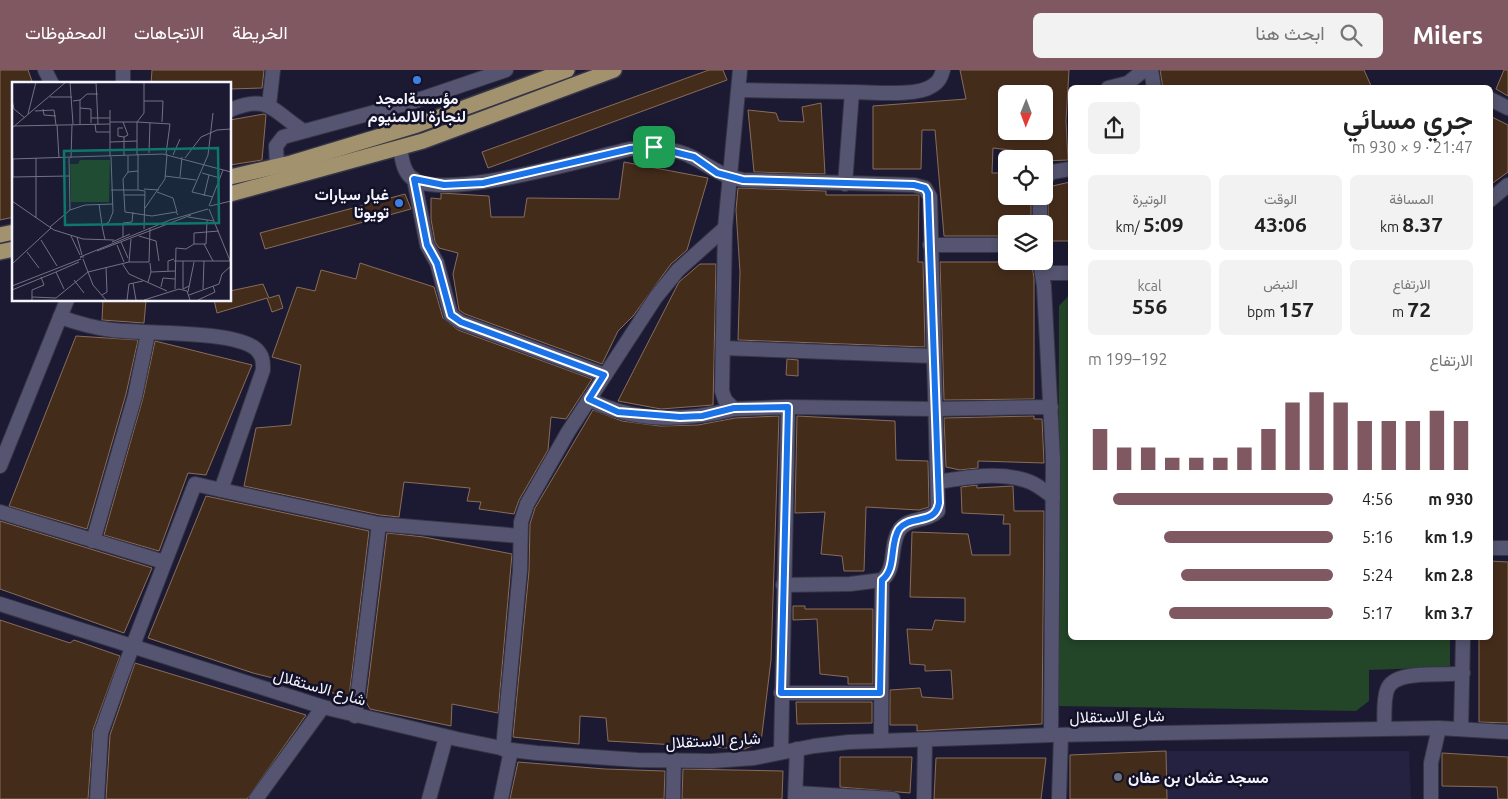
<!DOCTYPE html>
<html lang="ar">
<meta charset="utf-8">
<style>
body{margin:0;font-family:Ubuntu,Vazirmatn,sans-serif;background:#f2f2f2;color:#222;direction:rtl;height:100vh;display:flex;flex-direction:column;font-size:19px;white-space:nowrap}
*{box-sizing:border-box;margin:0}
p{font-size:16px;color:#767676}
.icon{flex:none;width:28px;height:28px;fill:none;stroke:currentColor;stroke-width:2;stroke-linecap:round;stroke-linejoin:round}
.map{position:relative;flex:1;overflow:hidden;direction:ltr}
.panel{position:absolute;left:1068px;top:15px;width:425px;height:555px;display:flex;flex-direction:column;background:#fff;border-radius:8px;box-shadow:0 2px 8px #0003;direction:rtl}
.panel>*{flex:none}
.needle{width:32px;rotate:181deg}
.tools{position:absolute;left:998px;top:15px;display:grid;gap:10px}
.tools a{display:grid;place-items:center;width:55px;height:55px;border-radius:8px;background:#fff;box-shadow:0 2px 8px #0003;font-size:25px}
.pin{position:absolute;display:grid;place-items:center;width:42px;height:42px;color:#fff;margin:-21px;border-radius:10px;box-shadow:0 2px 8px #0006}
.round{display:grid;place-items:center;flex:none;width:52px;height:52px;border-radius:8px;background:#f2f2f2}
.head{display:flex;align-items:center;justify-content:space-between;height:85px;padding:0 20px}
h1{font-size:28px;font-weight:600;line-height:38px}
.stats{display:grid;grid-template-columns:repeat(3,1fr);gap:8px;height:85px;padding:5px 20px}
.stats div{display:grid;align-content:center;border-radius:8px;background:#f2f2f2;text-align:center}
.stats b{font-size:21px;font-weight:600}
.stats small{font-size:14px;font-weight:400}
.stats p{font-size:14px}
.chart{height:140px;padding:10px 20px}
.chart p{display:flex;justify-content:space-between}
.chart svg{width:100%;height:90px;margin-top:5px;stroke:#7f5862;stroke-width:6}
ul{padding:0 20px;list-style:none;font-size:16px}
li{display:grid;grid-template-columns:80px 60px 1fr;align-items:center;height:38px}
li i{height:12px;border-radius:6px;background:#7f5862}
header{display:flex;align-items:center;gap:30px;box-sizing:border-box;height:70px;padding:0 25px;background:#7f5862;color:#fff}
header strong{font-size:24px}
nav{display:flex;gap:28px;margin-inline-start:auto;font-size:18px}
.search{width:350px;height:45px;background:#f2f2f2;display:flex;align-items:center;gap:12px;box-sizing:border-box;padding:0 18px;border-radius:8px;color:#767676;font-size:19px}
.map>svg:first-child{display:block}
.built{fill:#242240}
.green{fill:#234528}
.building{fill:#442c1b;stroke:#896c5a;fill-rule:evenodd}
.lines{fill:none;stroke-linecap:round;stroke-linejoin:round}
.minor-casing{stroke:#363547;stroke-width:16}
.major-casing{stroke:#363547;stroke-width:18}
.minor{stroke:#555571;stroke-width:14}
.major{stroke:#a2926e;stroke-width:15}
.route-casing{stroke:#fff;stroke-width:10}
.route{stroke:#1a73e8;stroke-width:6}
.shop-dot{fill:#3f7fe0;stroke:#131128;stroke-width:2}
.worship-dot{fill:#6b7280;stroke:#131128;stroke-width:2}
.labels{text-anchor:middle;stroke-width:5;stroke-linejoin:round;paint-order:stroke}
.poi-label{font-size:16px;font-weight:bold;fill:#f4f4fe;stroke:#131128}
.street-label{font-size:16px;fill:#f4f4fe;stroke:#131128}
.inset-road{fill:none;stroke:#727184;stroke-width:1}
.view{fill:#0f766e;fill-opacity:0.15;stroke:#0f766e;stroke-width:2.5}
.inset-edge{fill:none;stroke:#f4f4fe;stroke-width:2.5}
</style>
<header>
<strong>Milers</strong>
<div class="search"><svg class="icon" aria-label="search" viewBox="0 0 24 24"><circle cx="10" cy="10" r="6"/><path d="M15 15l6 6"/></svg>ابحث هنا</div>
<nav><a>الخريطة</a><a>الاتجاهات</a><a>المحفوظات</a></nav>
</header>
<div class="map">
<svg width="1508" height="729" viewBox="0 0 1508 729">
<rect width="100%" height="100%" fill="#1c1a32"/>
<path class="built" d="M1166,681H1409L1411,729H1167Z"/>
<path class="green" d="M1070,224V568H1450V597L1369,600V631L1356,641L1058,636L1059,236Z"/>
<g class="building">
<path d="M0,0H28L33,14H14V147L0,150Z"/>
<path d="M152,0H264L262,18L230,19V14H151Z"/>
<path d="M709,0H723L727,10L488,98L482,82Z"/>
<path d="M960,0H1069L1066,51L1068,90L1044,91V89H1036V83L993,78L992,103H1006V126H1031V154H1006V166H944L935,60H922L921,99H873V36L966,29ZM1006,24H1044V61H1006Z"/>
<path d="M1160,0H1364L1372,18H1163Z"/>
<path d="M1504,0H1508V26L1496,19Z"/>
<path d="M821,33L825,104L754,102L748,40L776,43L779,51L804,52L802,37Z"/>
<path d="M264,44L266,45L262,90L230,95V50Z"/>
<path d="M1490,46L1508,55V102L1490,115Z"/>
<path d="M624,92L708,108L687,180L671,194L633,246L618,261L602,294L465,244L459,240L453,204L458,183L439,178L435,172L431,149V128L441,129V123L489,126L491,147H524L527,128L619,129Z"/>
<path d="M1070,112V171H1048V117Z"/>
<path d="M738,118L826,121V125H919L918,192H923L925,277L738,270L740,202L736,140Z"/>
<path d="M405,124L411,139L265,179L260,163Z"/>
<path d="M940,192H1031L1034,207V329L944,330Z"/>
<path d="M360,193L434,217L443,248L458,260L592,309L566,349L551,347L548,380L519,430L514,444L479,439L481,432L467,431L470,418L404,412L399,447L380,445L244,416L256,358L291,355L301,295L272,287L297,217L315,221L321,200L356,209Z"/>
<path d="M700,194H716L713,335L661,339L618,331L679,212Z"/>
<path d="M263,214L269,228L279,225L283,238L272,242L267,228L217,243L214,230H230V221Z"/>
<path d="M103,230H146L144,253L102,250Z"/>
<path d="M76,266L138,270L126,324L87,459L9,436Z"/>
<path d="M155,271L252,295L206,405L188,403L159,481L104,465L143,328Z"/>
<path d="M787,289L798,290V306L786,305Z"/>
<path d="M593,340L622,351L660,356L698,355L735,348L779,346L771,590L761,672L745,679L608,671L606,648L580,646L579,674L513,667L529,501L530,454L535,438Z"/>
<path d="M797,346L895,351L896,390L928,391L929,437L919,440L866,437L864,501H844L842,486L821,484L825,442L795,443Z"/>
<path d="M1034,346V349H1042L1044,393L978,391V398L960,400L946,397L944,348Z"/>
<path d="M977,415V418L1013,416L1014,441H1044L1042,654L917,661V655H890V620L920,618L922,627L953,629L951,600L925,601V595L910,594L907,559L932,560L935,550L965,552V528L910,527L912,462L968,464L972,485H1010V454H1003L1004,445L962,443L961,417Z"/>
<path d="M206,426L369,461L349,627L253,603L148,568Z"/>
<path d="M0,451L152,498L124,563L0,519Z"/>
<path d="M387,463L424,467L512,484L498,643L452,634L451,656L370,639L366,632Z"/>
<path d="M1490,491L1508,492V653L1479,652V568H1490Z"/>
<path d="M793,536H805V539H873V614H848V607L820,604L817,549L793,550Z"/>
<path d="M0,550L70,573L74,570L120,586L93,660L88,729H0Z"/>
<path d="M135,593L306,645L247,729H106L110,665Z"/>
<path d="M796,632H872V653L797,654Z"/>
<path d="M1166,681L1167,729H1070V685Z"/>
<path d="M1442,683L1508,687V729H1498L1497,717L1442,716Z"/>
<path d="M840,687H912L910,723L840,717Z"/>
<path d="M936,688H1046L1041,729H934Z"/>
<path d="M518,692L605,699L665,701L664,729H510Z"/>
<path d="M683,699L783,701L782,729H682Z"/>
</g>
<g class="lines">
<defs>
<g id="minor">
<path d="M45,0L52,14"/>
<path d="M123,0V14"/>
<path d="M740,0L725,158L722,321L725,330L734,339L788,337L781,682"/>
<path d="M1151,0L1154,18"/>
<path d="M1108,18L1128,13L1144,0"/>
<path d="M739,20L852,22"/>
<path d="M1490,29L1508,38"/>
<path d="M269,35L273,0"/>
<path d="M230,40C268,24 272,40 302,60"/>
<path d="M400,78C402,89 403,102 413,109C445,131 589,88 630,79C652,77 674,77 694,88C711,97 723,107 743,110L914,115L925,118L930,127L938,441C927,452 909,447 900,459C889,474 897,499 882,510L850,514L783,515"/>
<path d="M277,96L276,76L283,67L412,32L506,0"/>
<path d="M414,109L427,175L437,193L451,245L461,252L605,305"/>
<path d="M1044,109L1052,102L1070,99"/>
<path d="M845,114L852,22C872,22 916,27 932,16C939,12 941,7 943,0"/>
<path d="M1490,130L1508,115"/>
<path d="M1040,154V126"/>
<path d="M930,175H1006"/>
<path d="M1040,191L1044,216L1053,389L1051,665"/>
<path d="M1043,203H1070"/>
<path d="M60,247C77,253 94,258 112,260C144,264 234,260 256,279C263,286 263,291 263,300L221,420L195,414L120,609L101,663L97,729"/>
<path d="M723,278L933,286"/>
<path d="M589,329C633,353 687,351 734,339"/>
<path d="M788,337L935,339L1051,337"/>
<path d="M0,396L67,230"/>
<path d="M938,412C967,407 1002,401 1030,412C1038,415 1046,422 1053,427"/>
<path d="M221,420L379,454L520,466"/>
<path d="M0,442L164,492"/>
<path d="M93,471L135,326L148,263"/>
<path d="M1490,478H1508"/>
<path d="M0,534L323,637L457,669L511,680L537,683L638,690L712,691L754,688L814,676L849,672L1051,665L1439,658L1508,662"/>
<path d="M781,623H880"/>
<path d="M355,646L379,454"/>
<path d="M1384,659C1385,647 1383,631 1387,620C1394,598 1445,607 1463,603"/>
<path d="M1461,659L1463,568"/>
<path d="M881,671L882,510"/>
<path d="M503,679L520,500L521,452L527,434L568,362L656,227L678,200L725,158"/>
<path d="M796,723L893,729"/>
<path d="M256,729L323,637"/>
<path d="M429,729L446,667"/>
<path d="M501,729L511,680"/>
<path d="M673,729L674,690"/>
<path d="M795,729L797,679"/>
<path d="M924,729L925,670"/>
<path d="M1059,729L1061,665"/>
<path d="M1431,729V693L1439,658"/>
</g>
<g id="major">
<path d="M230,107L291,93L417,55L567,0"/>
<path d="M230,124L423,71L614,0"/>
<path d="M0,165L14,162"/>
<path d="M0,182L14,179"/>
</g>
</defs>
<use href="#minor" class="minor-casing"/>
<use href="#major" class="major-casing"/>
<use href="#minor" class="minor"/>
<use href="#major" class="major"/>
</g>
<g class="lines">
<defs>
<path id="route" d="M654,77L694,87L717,103L743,110L914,115L925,118L928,123L939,433C935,456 911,444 899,459C889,474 897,499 882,510L880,623H781L788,337L734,338L702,346L680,347L618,342L589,329L604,305L461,252L451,245L437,193L427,175L414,109L444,115L483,113L630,79Z"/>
</defs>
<use href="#route" class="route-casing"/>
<use href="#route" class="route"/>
</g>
<g class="shop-dot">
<circle cx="417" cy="10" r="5"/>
<circle cx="399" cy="133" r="5"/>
</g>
<circle class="worship-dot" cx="1118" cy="707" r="5"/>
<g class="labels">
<g class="poi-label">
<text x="417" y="34">مؤسسةامجد<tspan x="417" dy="18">لنجارة الالمنيوم</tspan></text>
<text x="389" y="130" text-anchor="end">غيار سيارات<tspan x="389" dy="18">تويوتا</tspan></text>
<text x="1128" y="713" text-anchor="start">مسجد عثمان بن عفان</text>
</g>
<g class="street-label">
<text transform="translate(320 617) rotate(16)" y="6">شارع الاستقلال</text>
<text transform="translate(1117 646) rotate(-1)" y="6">شارع الاستقلال</text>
<text transform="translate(713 670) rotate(-3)" y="6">شارع الاستقلال</text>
</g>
</g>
<g transform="translate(12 12)">
<rect width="219" height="219" fill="#1c1a32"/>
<path d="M68,78H98L97,120H59L58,82H66Z" fill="#234528"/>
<path class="inset-road" d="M58,0L61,42M84,0L86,42M132,0V31L125,40L158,42L154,72M58,1H84M38,15H60M0,18L2,27L13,36M68,18V26L79,27V41M61,19L68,18L75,12H86M132,19H151L150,40M68,26V42M31,27L32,33L44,34M23,29L42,28L44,43M16,32L24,0M79,36H98M98,40H125V73M111,40L116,53L112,55V74M83,42L84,50H98M45,43L47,76M2,44L98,42M0,46L54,0M111,46H106V54L112,55M98,60L125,59M137,71L138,41M126,72V108L133,109L132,147M161,73L168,57M116,74V90M98,75V28M59,76L60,43M173,76L189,55L205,48L219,47M0,77L151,72L219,90M1,77V95M126,89L116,90L111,97L113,130L140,134L164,130L166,133M190,91L208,96M153,94L184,98M0,95L57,94M168,95L170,75M132,107L147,108M99,108H126M145,110L161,116L165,130M112,113H133M192,114L197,93M201,115L180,110L196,73L201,31M0,119L42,148L71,157L102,158M87,122L90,143M197,124L211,88M198,124L219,119M133,126L153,97L155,72M197,127L219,181M58,128L73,123L101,122M176,135L202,139M24,136V76M38,145L58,128L57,76M59,154L68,173M127,154L144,159L147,179M65,155L70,173M111,155V141L120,140L121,130M29,158L45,184M93,158L90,144L97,140L101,130L99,75M100,160L118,152M109,160L116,176M182,162H194L195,138M192,162L201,179M105,163L112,180M85,169L179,133M15,170L27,186M72,175H68L158,138L196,127M71,177L81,203L94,218M162,179H218M171,179V207L177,204M117,180L119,157M110,181L117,192L155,209M0,182L39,146M156,189V179L162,177M139,190L163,189M62,198L72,211M136,200L139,190L138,181M121,201L124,218M0,204L69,177M149,205L151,196L163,197M52,207L44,190L67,180M163,207L164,166L174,167L182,162V151L207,149M191,207L192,179M0,208L44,190M176,210L182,180M90,213L95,210L94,185M177,213L207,202L210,192L219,184M20,215V208L32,203L29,195M20,218V215L44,216L76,190L117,180H137L138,146M115,218L117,202L131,199M132,218L167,207L175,209L178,218M186,218L203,210L201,204"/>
<path class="view" d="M206,66L207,141L53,143L52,69Z"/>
<rect width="219" height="219" class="inset-edge"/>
</g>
</svg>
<div class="tools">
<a><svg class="needle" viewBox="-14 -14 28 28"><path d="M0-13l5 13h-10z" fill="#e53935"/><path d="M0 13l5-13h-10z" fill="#767676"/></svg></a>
<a><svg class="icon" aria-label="locate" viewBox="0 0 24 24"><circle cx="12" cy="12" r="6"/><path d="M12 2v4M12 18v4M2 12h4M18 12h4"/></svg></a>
<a><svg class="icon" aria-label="layers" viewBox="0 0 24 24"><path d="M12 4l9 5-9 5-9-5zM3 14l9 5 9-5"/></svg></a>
</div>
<div class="pin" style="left:654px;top:77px;background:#1e9e55"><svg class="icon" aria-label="arrive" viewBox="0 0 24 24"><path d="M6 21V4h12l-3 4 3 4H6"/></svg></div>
<section class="panel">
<div class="head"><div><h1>جري مسائي</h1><p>21:47 · 9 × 930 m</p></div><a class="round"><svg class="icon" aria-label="share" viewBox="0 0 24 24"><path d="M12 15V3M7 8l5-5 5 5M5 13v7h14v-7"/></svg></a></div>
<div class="stats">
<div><p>المسافة</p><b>8.37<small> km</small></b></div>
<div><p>الوقت</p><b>43:06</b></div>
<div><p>الوتيرة</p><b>5:09<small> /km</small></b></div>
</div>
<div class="stats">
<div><p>الارتفاع</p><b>72<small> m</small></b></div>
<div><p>النبض</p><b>157<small> bpm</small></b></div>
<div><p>kcal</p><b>556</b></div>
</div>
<div class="chart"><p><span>الارتفاع</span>192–199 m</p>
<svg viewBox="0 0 160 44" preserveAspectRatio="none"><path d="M5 44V24M15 44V33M25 44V33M35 44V38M45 44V38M55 44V38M65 44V33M75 44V24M85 44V11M95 44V6M105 44V11M115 44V20M125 44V20M135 44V20M145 44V15M155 44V20"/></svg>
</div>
<ul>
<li><b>930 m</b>4:56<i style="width:90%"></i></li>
<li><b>1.9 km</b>5:16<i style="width:69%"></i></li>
<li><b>2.8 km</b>5:24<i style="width:62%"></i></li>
<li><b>3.7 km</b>5:17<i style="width:67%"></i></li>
</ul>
</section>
</div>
